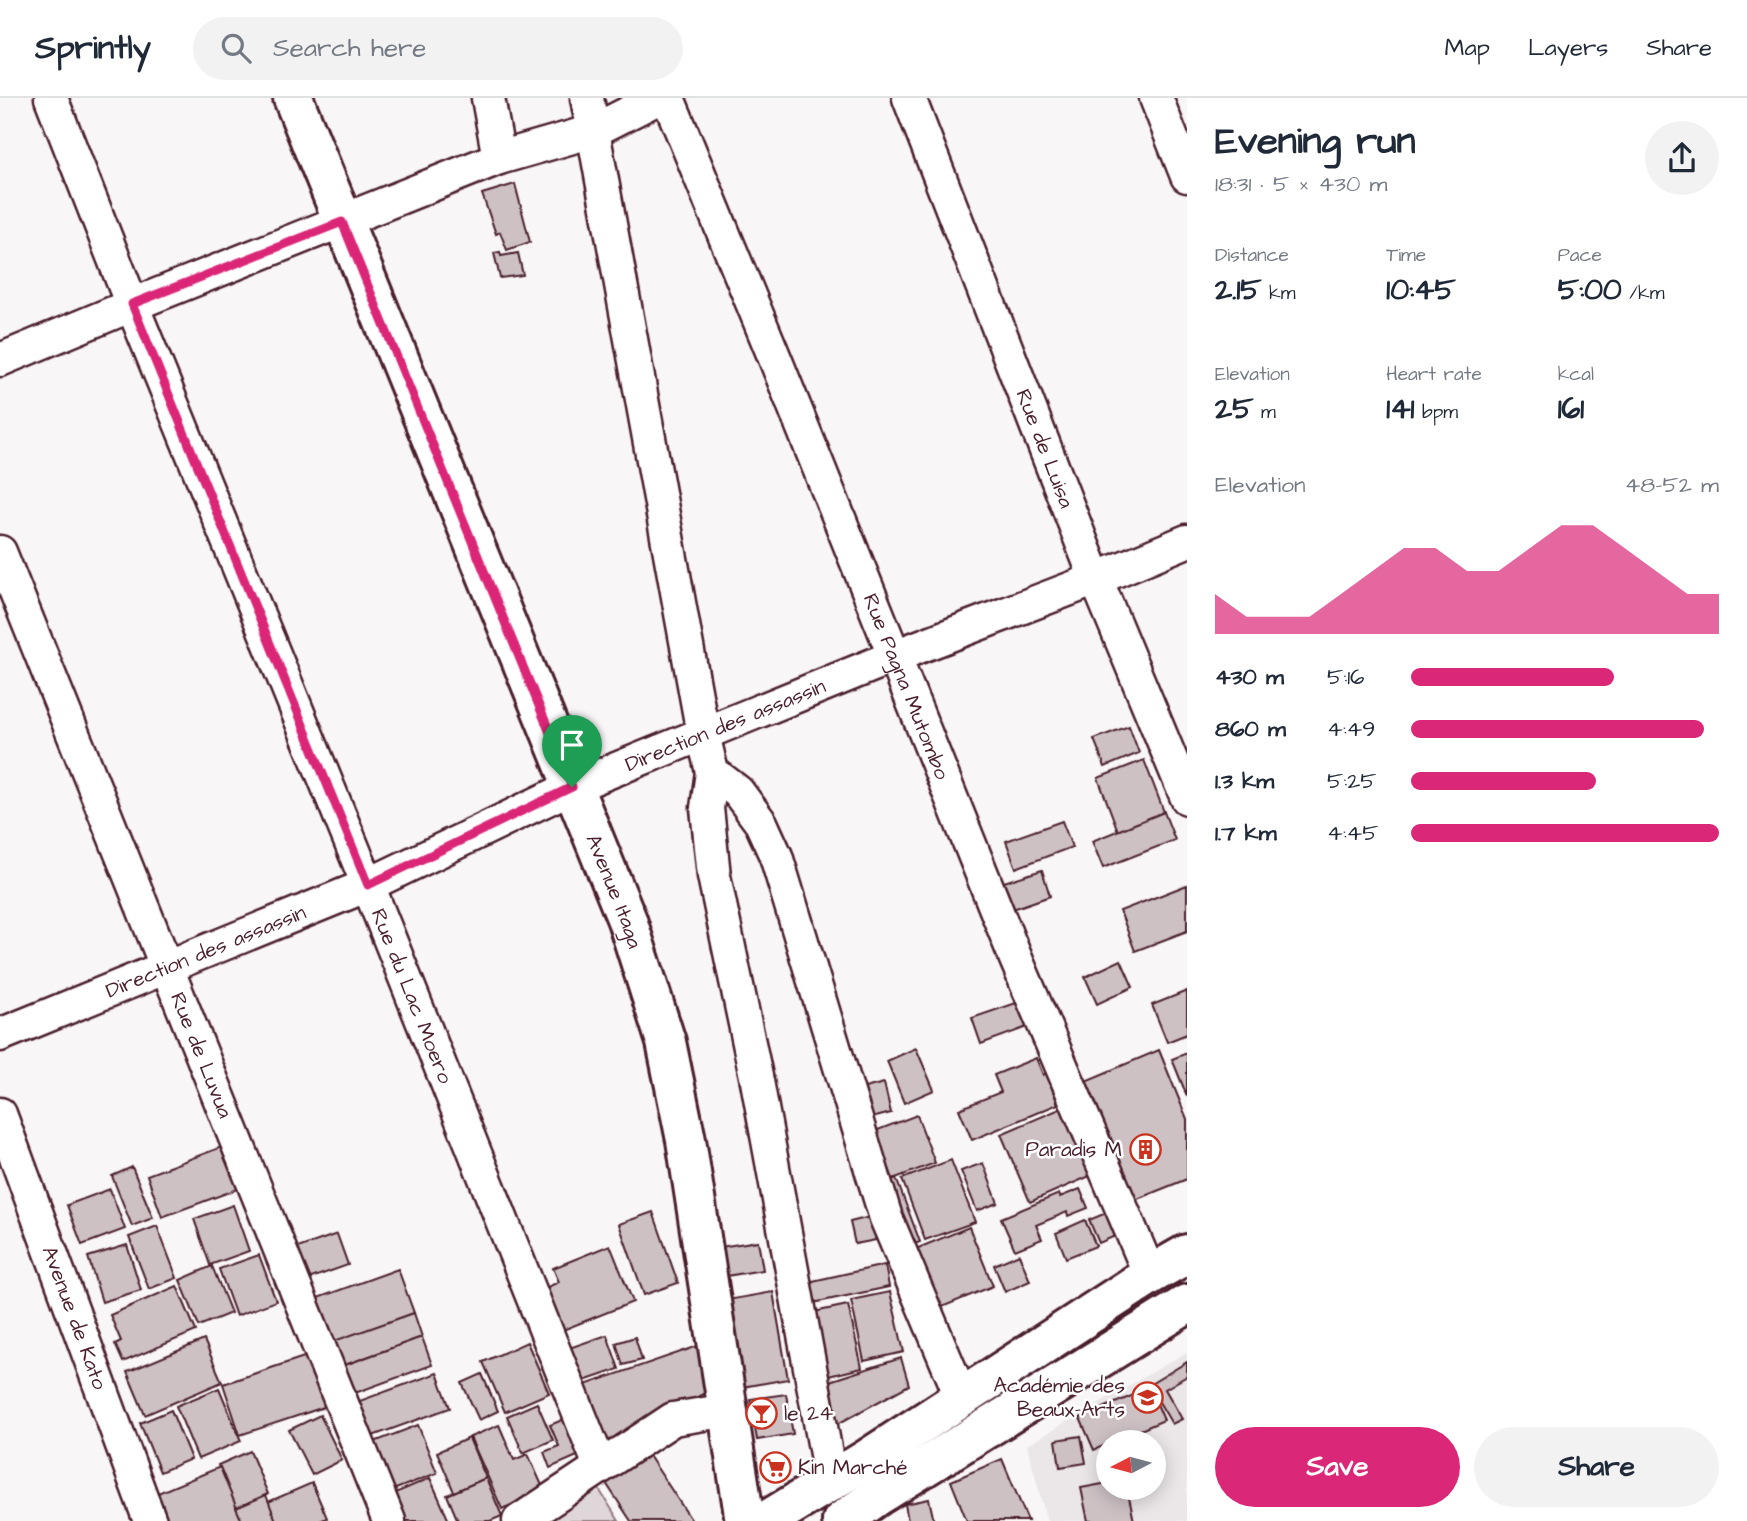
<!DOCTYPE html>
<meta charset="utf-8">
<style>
body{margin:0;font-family:"Architects Daughter",sans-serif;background:#f2f2f3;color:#1f2937;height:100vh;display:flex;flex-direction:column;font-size:26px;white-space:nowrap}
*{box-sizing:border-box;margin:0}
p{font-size:23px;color:#747a83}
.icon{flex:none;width:38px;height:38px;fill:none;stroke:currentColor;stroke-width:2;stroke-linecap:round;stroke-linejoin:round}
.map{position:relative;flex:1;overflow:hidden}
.drawer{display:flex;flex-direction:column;background:#fff;width:560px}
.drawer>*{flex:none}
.needle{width:46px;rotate:264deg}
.fabs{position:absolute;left:1096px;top:1332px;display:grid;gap:14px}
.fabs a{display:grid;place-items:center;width:70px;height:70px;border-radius:50%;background:#fff;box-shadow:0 4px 18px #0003;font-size:35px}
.pin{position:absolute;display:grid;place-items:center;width:60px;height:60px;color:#fff;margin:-72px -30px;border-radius:50% 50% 50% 0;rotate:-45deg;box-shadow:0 0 7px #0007}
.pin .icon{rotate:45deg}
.round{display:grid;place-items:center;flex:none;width:74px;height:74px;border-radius:37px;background:#f2f2f3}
.head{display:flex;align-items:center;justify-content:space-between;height:119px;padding:0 28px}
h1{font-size:38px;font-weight:700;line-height:52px}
.figures{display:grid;grid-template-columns:repeat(3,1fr);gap:10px;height:119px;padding:7px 28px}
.figures div{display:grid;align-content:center}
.figures b{font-size:30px;font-weight:700}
.figures small{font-size:19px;font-weight:400}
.figures p{font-size:19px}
.chart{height:196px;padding:14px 28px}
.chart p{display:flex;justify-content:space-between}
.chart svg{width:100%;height:126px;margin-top:7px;fill:#db2777;opacity:.7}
.primary-button{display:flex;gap:14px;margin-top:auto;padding:14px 28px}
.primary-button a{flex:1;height:80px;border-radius:42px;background:#db2777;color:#fff;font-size:28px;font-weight:700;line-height:80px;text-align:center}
.primary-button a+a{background:#f2f2f3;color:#1f2937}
ul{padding:0 28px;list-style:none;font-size:23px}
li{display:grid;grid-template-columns:112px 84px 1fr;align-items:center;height:52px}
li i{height:18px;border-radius:9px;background:#db2777}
header{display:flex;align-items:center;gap:42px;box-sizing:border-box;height:98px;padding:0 35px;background:#fff;border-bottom:2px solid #e0e1e3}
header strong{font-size:33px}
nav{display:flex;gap:38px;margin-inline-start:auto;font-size:24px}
.search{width:490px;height:63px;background:#f2f2f3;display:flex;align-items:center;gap:18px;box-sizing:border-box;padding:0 24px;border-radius:38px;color:#747a83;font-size:26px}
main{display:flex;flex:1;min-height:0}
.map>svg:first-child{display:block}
.built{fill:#ebe6e8;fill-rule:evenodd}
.green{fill:#ded6d9;stroke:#947a82;stroke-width:2}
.building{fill:#cdc1c4;stroke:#4a1f2b;stroke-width:2}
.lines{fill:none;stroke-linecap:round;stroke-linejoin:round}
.minor-casing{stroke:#4a1f2b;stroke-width:37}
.tertiary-casing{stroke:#4a1f2b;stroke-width:44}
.primary-casing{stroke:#4a1f2b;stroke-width:44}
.minor{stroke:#fff;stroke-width:32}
.tertiary{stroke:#fff;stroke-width:38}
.primary{stroke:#fff;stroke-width:38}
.route-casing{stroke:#fff;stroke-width:14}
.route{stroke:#db2777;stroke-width:9}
.labels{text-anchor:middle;stroke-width:5;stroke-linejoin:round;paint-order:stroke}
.street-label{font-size:21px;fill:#4a1f2b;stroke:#fff}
.poi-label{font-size:21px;fill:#4a1f2b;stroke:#fff;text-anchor:end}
</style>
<header>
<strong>Sprintly</strong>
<div class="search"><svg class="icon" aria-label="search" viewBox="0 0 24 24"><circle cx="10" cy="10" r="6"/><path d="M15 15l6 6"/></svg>Search here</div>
<nav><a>Map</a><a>Layers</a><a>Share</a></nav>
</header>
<main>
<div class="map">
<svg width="1187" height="1423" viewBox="0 0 1187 1423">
<rect width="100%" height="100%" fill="#f8f6f7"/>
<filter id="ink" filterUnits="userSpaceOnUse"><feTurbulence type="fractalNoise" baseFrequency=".0143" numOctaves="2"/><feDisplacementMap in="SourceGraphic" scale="14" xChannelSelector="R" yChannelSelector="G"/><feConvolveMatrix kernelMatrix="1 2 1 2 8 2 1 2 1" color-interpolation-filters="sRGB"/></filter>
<g filter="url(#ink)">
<path class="built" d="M1187,1254V1423H1047L1027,1347ZM1108,1344H1153V1390H1108Z"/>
<path class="green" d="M595,1385L619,1423H537Z"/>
<g class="building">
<path d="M515,86L530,144L507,152L500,134L496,136L482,96Z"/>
<path d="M500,154L501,158L518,155L523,177L500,180L494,155Z"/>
<path d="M1129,628L1139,655L1105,669L1094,641Z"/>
<path d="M1144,662L1164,714L1118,733L1098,680Z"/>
<path d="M1164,714L1175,742L1103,770L1092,743Z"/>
<path d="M1062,723L1072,749L1016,770L1006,743Z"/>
<path d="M1042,772L1050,798L1010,812L1001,785Z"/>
<path d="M1187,787V833L1135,853L1120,813Z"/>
<path d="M1121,862L1133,889L1097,906L1085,879Z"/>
<path d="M1187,893V936L1167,944L1152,907Z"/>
<path d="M1022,903L1030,928L981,946L972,920Z"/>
<path d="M916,950L934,992L904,1005L887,963Z"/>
<path d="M1159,952L1187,1021V1081L1125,1106L1076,987Z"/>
<path d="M1187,955V998L1172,961Z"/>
<path d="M1036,960L1043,977L1046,975L1058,1006L972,1042L959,1011L1001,994L994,977Z"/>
<path d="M884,985L891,1015L864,1022L857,992Z"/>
<path d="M1062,1010L1090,1078L1030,1104L1001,1036Z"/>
<path d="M917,1017L935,1065L893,1081L875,1033Z"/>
<path d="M227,1047L243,1089L162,1119L147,1077Z"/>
<path d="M951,1062L975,1124L925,1142L902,1081Z"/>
<path d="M983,1065L998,1105L977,1113L961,1073Z"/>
<path d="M132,1069L153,1120L132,1128L112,1078Z"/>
<path d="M896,1080L920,1144L902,1151L878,1087Z"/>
<path d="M110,1091L125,1131L82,1147L67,1107Z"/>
<path d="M1080,1091L1088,1110L1068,1118L1067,1114L1036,1127L1042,1141L1015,1152L1001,1120L1059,1096L1060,1099Z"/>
<path d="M233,1107L249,1153L210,1167L194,1121Z"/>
<path d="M1111,1113L1120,1136L1099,1145L1089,1122Z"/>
<path d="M653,1114L678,1185L644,1197L619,1126Z"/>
<path d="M870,1119L876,1142L855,1146L850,1124Z"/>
<path d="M1085,1122L1096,1148L1066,1160L1056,1135Z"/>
<path d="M157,1128L177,1180L149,1191L129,1139Z"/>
<path d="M969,1129L993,1188L930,1214L906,1155Z"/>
<path d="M337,1136L348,1167L303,1183L292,1152Z"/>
<path d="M758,1143L763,1172L726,1178L720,1149Z"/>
<path d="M127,1147L141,1192L102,1204L88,1159Z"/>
<path d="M610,1147L633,1204L553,1236L536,1194L559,1184L553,1170Z"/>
<path d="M1019,1156L1030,1183L1005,1194L994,1167Z"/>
<path d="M259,1157L276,1203L236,1218L219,1171Z"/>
<path d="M885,1167L889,1189L813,1205L808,1184Z"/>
<path d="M212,1168L231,1215L199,1228L180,1182Z"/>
<path d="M398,1171L414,1215L328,1246L312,1202Z"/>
<path d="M177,1188L196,1233L123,1264L115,1246L121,1243L110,1217Z"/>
<path d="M773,1194L788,1281L742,1289L727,1202Z"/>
<path d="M890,1194L904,1254L864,1263L851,1202Z"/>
<path d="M848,1207L862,1270L824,1279L809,1215Z"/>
<path d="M414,1215L422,1239L342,1268L334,1243Z"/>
<path d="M607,1237L619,1271L581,1284L569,1250Z"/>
<path d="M422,1239L432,1267L344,1299L334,1271Z"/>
<path d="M635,1239L642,1262L623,1267L616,1245Z"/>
<path d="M204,1242L222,1284L145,1317L127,1274Z"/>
<path d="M527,1244L549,1295L505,1314L483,1264Z"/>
<path d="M698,1248L705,1295L598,1351L576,1290Z"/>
<path d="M310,1257L327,1308L240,1337L223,1286Z"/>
<path d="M901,1260L909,1287L825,1333L817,1287Z"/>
<path d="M1187,1264V1278L1165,1291L1182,1321L1172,1326L1149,1287Z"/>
<path d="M437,1275L450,1310L367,1340L354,1305Z"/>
<path d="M482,1276L498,1313L479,1322L462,1285Z"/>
<path d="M219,1290L241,1343L198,1361L176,1308Z"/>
<path d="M1150,1290L1164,1322L1094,1352L1080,1320Z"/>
<path d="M786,1296L793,1336L757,1342L750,1301Z"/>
<path d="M537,1305L553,1342L523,1355L507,1318Z"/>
<path d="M171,1312L191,1361L160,1374L140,1325Z"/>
<path d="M320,1317L342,1362L312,1377L289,1332Z"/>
<path d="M567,1320L582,1356L550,1370L544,1354L559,1348L550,1327Z"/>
<path d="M418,1327L437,1375L388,1394L369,1346Z"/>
<path d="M499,1327L514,1362L528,1356L544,1392L502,1411L470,1339Z"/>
<path d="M1081,1338L1086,1365L1060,1369L1056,1342Z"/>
<path d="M469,1340L486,1380L454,1394L437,1354Z"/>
<path d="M642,1347L692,1423H631L600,1376Z"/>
<path d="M250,1353L268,1396L236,1410L218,1367Z"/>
<path d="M1002,1361L1028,1423H967L951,1383Z"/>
<path d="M220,1369L242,1423H164L153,1397Z"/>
<path d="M430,1380L449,1423H397L386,1399Z"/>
<path d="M486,1380L502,1418L490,1423H458L447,1397Z"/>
<path d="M312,1385L327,1420L320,1423H276L268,1404Z"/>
<path d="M1108,1385V1390H1127L1134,1423H1088L1081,1390Z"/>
<path d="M266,1397L276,1423H242L236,1410Z"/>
<path d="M929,1401L934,1423H908L905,1406Z"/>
</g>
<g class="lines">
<defs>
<g id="minor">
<path id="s1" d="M51,0L132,207L368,787L600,1368"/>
<path d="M488,0L499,60"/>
<path d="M587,0L703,636L712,674L707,710L714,778L757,983L831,1383"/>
<path id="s2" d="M668,0L776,263L1016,861L1150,1177"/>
<path id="s3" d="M909,0L1096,481L1187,700"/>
<path d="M1156,0L1187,78"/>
<path d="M0,262L132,207L499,60L593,33L658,0"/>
<path id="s4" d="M0,454L389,1423"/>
<path d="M712,674L738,694L761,725L776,758L886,1120L961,1298"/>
<path id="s5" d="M0,937L368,787L572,689L895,558L1096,481L1187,443"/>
<path id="s6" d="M0,1016L150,1423"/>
<path d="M519,1423L673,1321L728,1312"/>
</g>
<g id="tertiary">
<path id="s7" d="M293,0L627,822L666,944L686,1042L745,1423"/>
</g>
<g id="primary">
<path d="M766,1423L869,1360L1150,1177L1187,1156"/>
<path d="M842,1423L879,1397L1187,1206"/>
</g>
</defs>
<use href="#minor" class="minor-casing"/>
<use href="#tertiary" class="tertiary-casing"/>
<use href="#primary" class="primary-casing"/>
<use href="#minor" class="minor"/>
<use href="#tertiary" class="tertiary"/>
<use href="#primary" class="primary"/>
</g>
</g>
<g class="lines" filter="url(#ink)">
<defs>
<path id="route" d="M342,124L572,689L368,787L132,206Z"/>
</defs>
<use href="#route" class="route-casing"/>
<use href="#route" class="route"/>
</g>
<defs>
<symbol id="building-ring" viewBox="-11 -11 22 22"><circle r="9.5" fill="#fff" stroke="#c8321e" stroke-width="1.5"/><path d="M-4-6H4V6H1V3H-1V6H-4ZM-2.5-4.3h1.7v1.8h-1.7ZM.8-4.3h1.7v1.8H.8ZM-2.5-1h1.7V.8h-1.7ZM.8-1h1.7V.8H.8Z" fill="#c8321e"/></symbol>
<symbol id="university-ring" viewBox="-11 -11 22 22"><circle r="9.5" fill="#fff" stroke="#c8321e" stroke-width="1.5"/><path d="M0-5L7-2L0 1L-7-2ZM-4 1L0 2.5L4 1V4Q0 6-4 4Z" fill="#c8321e"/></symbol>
<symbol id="bar-ring" viewBox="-11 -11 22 22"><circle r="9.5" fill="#fff" stroke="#c8321e" stroke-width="1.5"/><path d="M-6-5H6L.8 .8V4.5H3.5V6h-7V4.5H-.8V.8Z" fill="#c8321e"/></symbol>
<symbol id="supermarket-ring" viewBox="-11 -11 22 22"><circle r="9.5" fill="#fff" stroke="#c8321e" stroke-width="1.5"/><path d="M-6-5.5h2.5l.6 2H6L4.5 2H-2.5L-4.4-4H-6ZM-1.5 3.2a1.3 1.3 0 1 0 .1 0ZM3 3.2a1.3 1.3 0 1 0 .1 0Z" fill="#c8321e"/></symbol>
</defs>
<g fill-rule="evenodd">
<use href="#building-ring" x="1128" y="1034" width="35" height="35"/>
<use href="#university-ring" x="1130" y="1282" width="35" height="35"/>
<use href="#bar-ring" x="744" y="1298" width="35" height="35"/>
<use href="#supermarket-ring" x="758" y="1352" width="35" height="35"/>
</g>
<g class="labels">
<g class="street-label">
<text dy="7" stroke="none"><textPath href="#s3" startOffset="376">Rue de Luisa</textPath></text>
<text dy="7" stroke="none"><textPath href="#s2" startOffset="635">Rue Pagna Mutombo</textPath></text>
<text dy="7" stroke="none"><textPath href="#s5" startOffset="789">Direction des assassin</textPath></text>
<text dy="7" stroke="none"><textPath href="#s7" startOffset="856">Avenue Itaga</textPath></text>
<text dy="7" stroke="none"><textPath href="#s5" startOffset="222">Direction des assassin</textPath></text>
<text dy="7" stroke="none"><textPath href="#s1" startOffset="968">Rue du Lac Moero</textPath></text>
<text dy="7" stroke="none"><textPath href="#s4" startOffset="542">Rue de Luvua</textPath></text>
<text dy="7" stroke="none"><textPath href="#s6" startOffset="217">Avenue de Kato</textPath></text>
</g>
<g class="poi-label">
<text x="1122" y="1058">Paradis M</text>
<text x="1125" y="1294">Académie des<tspan x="1125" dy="24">Beaux-Arts</tspan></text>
<text x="784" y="1322" text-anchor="start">le 24</text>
<text x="798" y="1376" text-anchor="start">Kin Marché</text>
</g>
</g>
</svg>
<div class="fabs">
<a><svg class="needle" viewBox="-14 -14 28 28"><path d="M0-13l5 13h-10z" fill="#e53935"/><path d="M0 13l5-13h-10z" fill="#747a83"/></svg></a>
</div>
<div class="pin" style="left:572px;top:689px;background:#1e9e55"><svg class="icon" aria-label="arrive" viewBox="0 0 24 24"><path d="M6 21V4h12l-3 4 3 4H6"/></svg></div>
</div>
<section class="drawer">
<div class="head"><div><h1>Evening run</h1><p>18:31 · 5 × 430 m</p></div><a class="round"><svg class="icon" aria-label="share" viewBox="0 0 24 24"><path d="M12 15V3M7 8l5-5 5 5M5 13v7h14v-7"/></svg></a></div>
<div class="figures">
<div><p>Distance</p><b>2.15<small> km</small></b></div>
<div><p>Time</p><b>10:45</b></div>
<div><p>Pace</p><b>5:00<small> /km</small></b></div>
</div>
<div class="figures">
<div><p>Elevation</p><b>25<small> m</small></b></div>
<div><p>Heart rate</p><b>141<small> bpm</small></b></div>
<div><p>kcal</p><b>161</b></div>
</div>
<div class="chart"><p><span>Elevation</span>48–52 m</p>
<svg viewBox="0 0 160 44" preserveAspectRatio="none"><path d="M0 44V30L10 38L20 38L30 38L40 30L50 22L60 14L70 14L80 22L90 22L100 14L110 6L120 6L130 14L140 22L150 30L160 30V44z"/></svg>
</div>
<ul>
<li><b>430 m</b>5:16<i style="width:66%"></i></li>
<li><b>860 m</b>4:49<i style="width:95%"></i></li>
<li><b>1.3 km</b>5:25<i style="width:60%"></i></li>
<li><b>1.7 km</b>4:45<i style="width:100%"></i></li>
</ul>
<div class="primary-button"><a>Save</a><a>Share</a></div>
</section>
</main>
